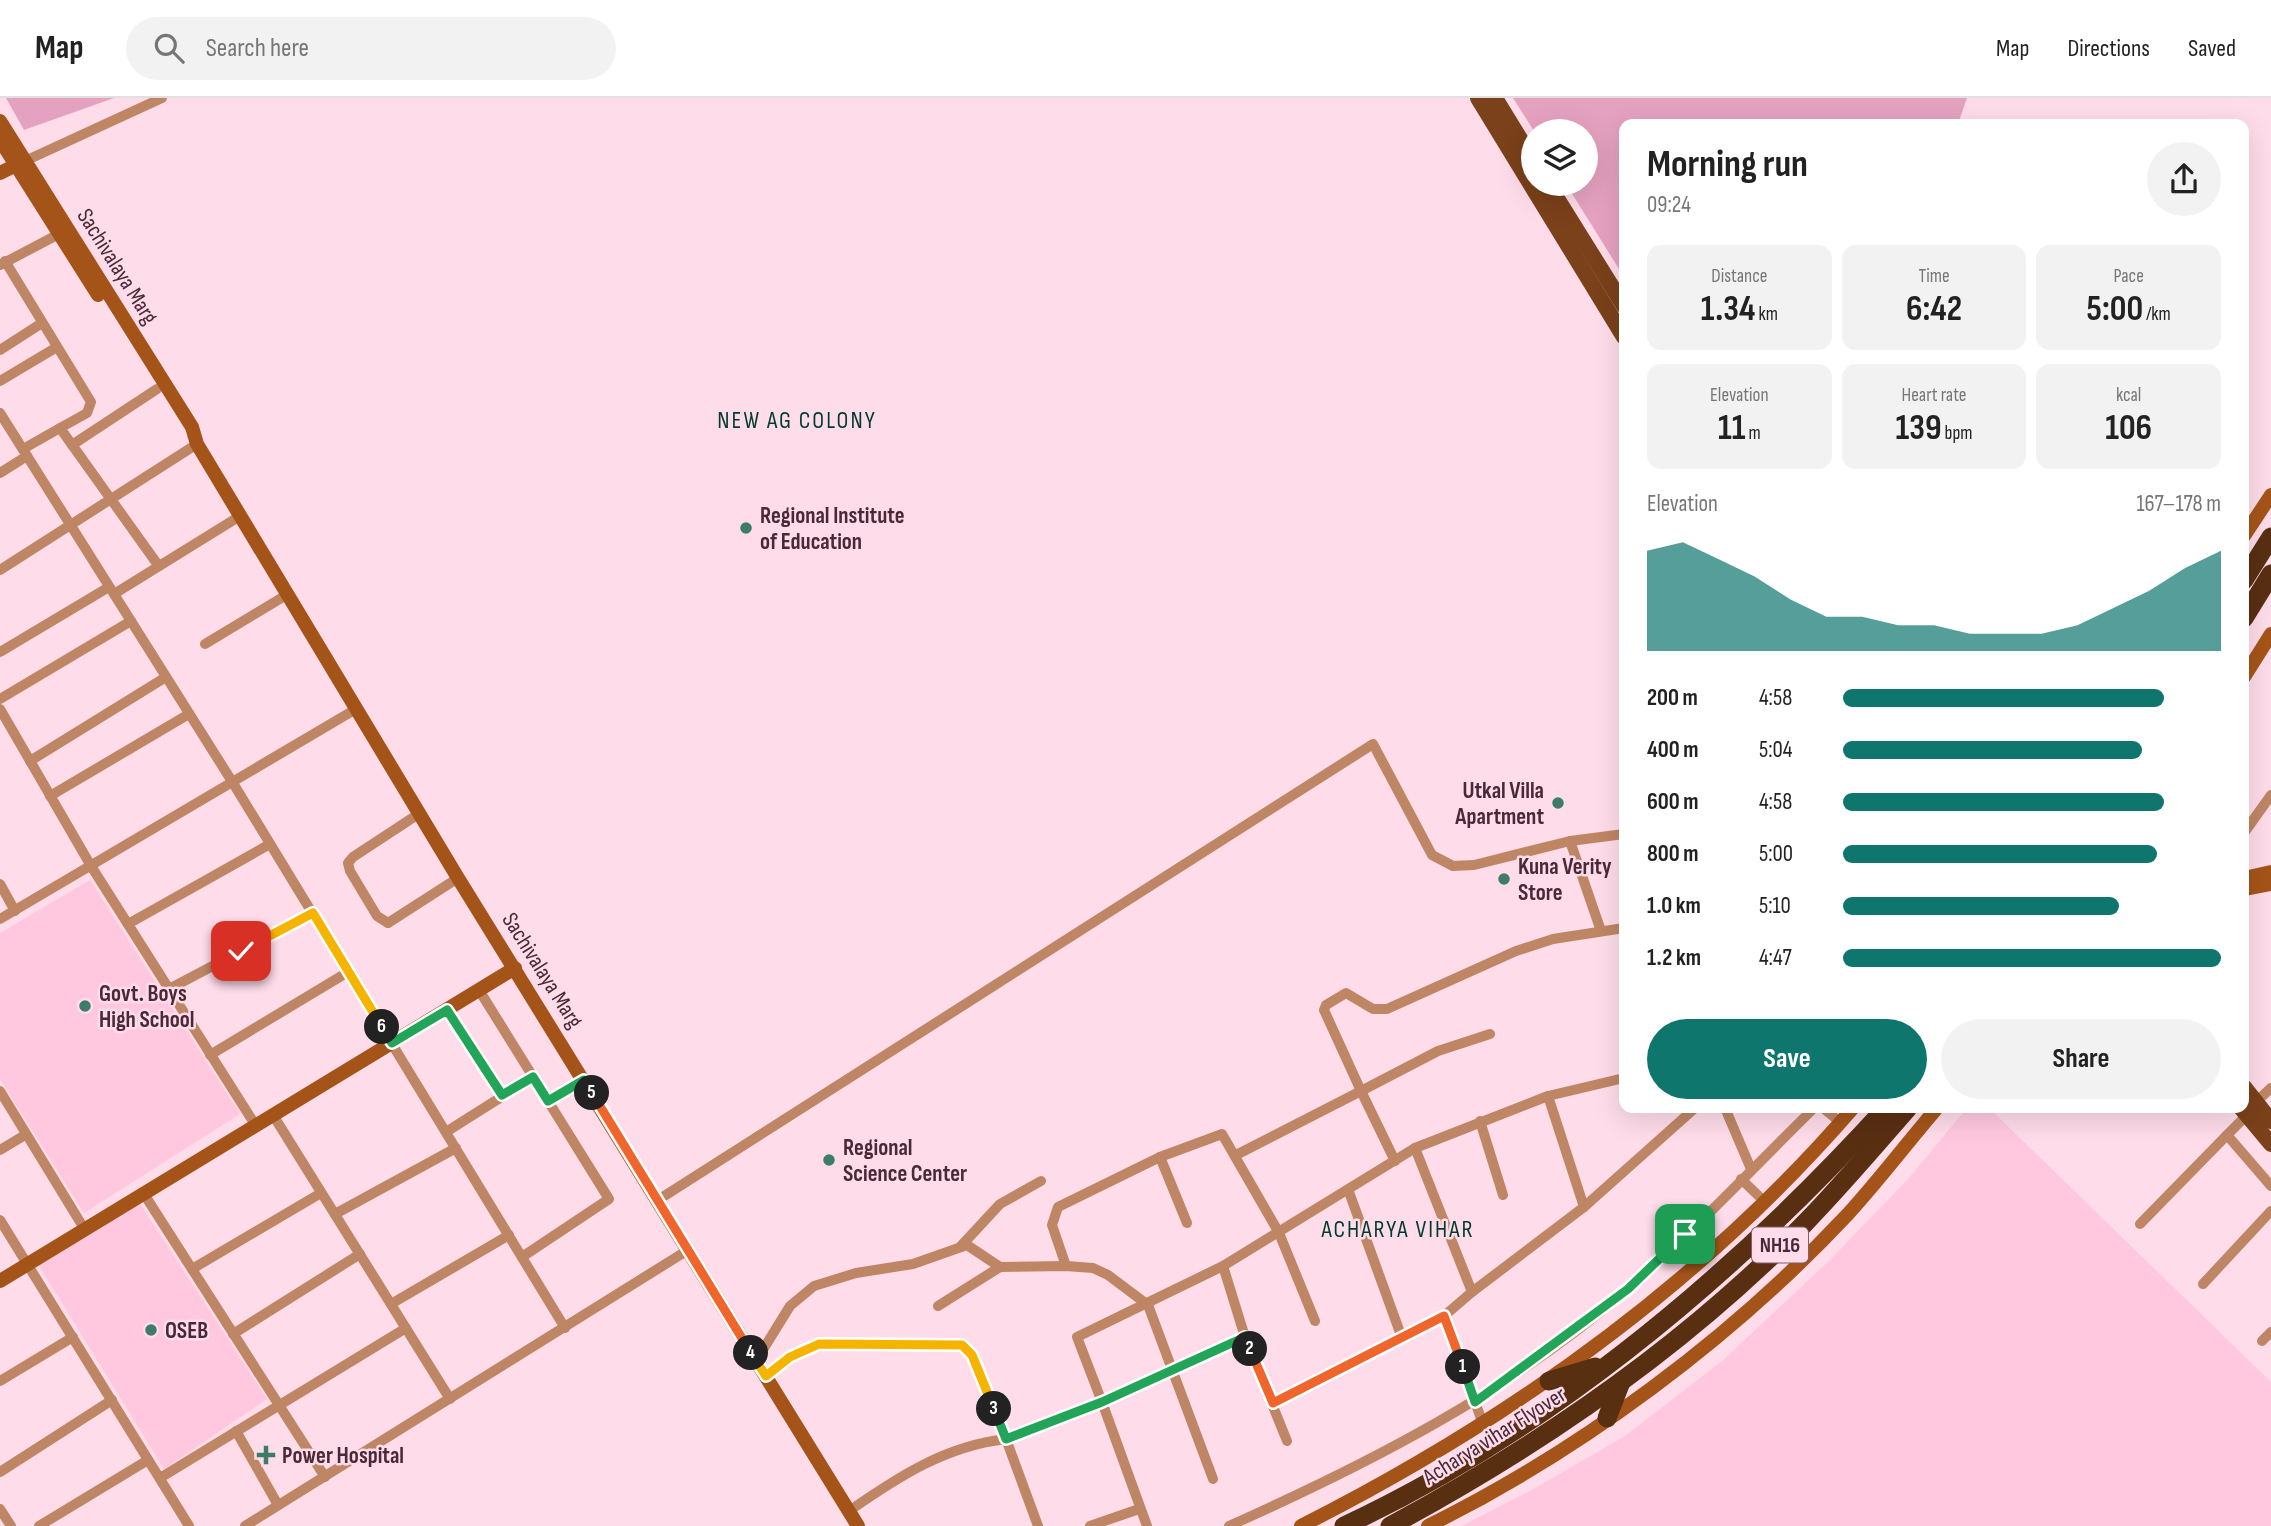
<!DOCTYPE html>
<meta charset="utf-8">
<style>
body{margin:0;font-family:"Sofia Sans Condensed",sans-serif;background:#f2f2f2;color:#222;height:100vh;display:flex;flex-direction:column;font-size:26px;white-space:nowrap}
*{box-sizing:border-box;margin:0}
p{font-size:23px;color:#767676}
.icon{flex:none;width:38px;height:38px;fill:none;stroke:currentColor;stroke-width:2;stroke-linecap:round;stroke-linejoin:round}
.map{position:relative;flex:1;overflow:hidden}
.sheet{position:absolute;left:1619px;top:21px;width:630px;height:994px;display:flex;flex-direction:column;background:#fff;border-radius:14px;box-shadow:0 7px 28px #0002}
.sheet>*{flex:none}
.buttons{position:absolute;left:1521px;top:21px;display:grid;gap:14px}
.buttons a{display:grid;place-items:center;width:77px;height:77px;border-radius:50%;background:#fff;box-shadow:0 7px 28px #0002;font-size:35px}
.pin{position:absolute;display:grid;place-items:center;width:60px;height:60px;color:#fff;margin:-30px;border-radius:14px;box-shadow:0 4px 10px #0006}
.km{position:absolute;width:35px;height:35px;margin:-18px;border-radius:50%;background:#222;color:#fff;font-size:19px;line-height:35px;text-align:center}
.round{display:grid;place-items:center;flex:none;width:74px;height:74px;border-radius:37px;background:#f2f2f2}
.summary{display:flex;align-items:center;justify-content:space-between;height:119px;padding:0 28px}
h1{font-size:38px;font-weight:700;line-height:52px}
.figures{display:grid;grid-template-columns:repeat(3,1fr);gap:10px;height:119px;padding:7px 28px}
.figures div{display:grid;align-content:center;border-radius:14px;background:#f2f2f2;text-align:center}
.figures b{font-size:35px;font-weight:700}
.figures small{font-size:19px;font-weight:400}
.figures p{font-size:19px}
.chart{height:196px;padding:14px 28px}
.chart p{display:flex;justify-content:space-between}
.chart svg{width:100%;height:126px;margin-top:7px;fill:#0f766e;opacity:.7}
.primary-button{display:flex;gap:14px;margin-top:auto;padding:14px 28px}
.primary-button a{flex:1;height:80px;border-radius:42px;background:#0f766e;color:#fff;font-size:28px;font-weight:700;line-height:80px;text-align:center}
.primary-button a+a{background:#f2f2f2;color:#222}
ul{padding:0 28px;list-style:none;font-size:23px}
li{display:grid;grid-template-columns:112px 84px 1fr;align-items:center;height:52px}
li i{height:18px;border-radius:9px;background:#0f766e}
header{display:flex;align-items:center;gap:42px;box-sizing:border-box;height:98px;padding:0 35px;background:#fff;border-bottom:2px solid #e0e0e0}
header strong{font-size:33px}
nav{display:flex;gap:38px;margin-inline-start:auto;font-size:24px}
.search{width:490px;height:63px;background:#f2f2f2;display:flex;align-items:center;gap:18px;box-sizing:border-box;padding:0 24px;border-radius:38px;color:#767676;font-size:26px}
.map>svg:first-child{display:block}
.built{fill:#ffc8df}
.green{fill:#e5a2c0}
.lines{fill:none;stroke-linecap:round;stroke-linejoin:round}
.street{stroke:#be8665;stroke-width:10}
.secondary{stroke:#a55419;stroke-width:14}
.primary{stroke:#7a411a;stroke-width:16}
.highway{stroke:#592f12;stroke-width:19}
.split-1-casing{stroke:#fff;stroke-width:14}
.split-2-casing{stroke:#fff;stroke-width:14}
.split-3-casing{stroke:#fff;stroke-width:14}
.split-4-casing{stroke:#fff;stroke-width:14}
.split-5-casing{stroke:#fff;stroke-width:14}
.split-6-casing{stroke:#fff;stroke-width:14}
.split-7-casing{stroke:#fff;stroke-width:14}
.split-1{stroke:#22a559;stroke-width:9}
.split-2{stroke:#f0652b;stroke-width:9}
.split-3{stroke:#22a559;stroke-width:9}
.split-4{stroke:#f5b400;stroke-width:9}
.split-5{stroke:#f0652b;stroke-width:9}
.split-6{stroke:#22a559;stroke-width:9}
.split-7{stroke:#f5b400;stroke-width:9}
.poi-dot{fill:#3d7c69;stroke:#fedce9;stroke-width:2.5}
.labels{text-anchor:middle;stroke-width:5;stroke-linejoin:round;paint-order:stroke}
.shield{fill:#fedce9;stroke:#7f5f6c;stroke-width:2}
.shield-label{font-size:21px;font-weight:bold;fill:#492937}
.street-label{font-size:23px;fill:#492937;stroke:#fedce9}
.poi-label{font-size:23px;font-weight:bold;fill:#492937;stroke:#fedce9;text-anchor:start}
.neighbourhood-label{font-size:24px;letter-spacing:2px;fill:#023b2e;stroke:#fedce9}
</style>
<header>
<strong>Map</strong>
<div class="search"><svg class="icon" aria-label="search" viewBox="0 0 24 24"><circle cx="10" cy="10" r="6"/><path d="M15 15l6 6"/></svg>Search here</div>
<nav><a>Map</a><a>Directions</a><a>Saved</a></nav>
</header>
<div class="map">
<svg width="2271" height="1428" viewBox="0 0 2271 1428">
<rect width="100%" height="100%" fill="#fedce9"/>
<g class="built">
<path d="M90,782L240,1016L84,1115L0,981V835Z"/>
<path d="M1967,1010H1989L2271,1284V1428H1461L1530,1393L1625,1338L1722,1263L1828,1164L1909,1080Z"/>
<path d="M139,1104L267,1301L164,1371L36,1163Z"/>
</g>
<g class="green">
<path d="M6,0H114L24,32Z"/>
<path d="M1513,0H1967L1959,23L1961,26H1624V179L1566,86H1586V33H1534Z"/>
</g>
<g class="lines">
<g class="street">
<path d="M25,63L162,0"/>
<path d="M5,163L91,304L87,315L60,330L158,467"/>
<path d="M0,167L59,136"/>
<path d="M0,252L42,225"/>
<path d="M0,283L57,249"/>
<path d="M0,315L233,685L565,1230"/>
<path d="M72,347L157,291"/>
<path d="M23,351L60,330"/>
<path d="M0,375L27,358"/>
<path d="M0,472L197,346"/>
<path d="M114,496L240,418"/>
<path d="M205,546L288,496"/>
<path d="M0,554L109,489"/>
<path d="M0,601L131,523"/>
<path d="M0,611L91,768L256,1028"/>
<path d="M30,663L166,579"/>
<path d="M50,698L189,616"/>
<path d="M420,715L353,759L348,765L350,773L377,818L388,825L458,780"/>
<path d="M2244,735L2271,697"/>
<path d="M1570,743L1601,833"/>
<path d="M0,786L15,813"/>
<path d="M0,821L356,611"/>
<path d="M128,826L270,746"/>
<path d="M169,891L313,815"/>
<path d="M479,892L609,1101L522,1159"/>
<path d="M447,912L502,997"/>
<path d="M1490,936L1438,953L1361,993L1324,912L1326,907L1346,895L1373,911H1387L1516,853L1553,841L1624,830"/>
<path d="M210,957L348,874"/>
<path d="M0,993L85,1132"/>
<path d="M1548,998L1584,1109"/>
<path d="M548,1003L584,982"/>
<path d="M2256,1004L2271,990"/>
<path d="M1725,1010L1751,1071"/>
<path d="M1823,1010L1840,1024"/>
<path d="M273,1017L450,1301"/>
<path d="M1480,1023L1503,1097"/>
<path d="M446,1034L533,979"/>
<path d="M2227,1037L2247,1017"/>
<path d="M1415,1050L1472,1194L1444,1218L1483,1326"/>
<path d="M0,1052L25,1037"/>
<path d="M1236,1057L1361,993L1395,1063"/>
<path d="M1160,1059L1187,1125"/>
<path d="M1741,1081L1765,1104"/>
<path d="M1349,1094L1402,1240"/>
<path d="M144,1096L325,1379"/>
<path d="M658,1102L1373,646L1432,757L1453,768L1474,767L1570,743L1624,736"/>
<path d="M335,1116L456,1050"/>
<path d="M0,1122L189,1428"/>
<path d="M2140,1126L2227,1037L2271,1088"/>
<path d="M961,1148L1000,1106L1041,1083"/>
<path d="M1066,1168L1052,1127L1058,1109L1160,1059L1222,1036L1279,1135L1315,1223"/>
<path d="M192,1171L321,1095"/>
<path d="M2203,1186L2271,1113"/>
<path d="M1472,1194L1584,1109L1695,1010"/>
<path d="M391,1206L509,1137"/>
<path d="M938,1208L1000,1169L1066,1168L1093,1170L1108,1177L1148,1207L1213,1381"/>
<path d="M233,1236L360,1156"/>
<path d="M1245,1239L1223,1168L1415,1050L1548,998L1624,980"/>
<path d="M2262,1243L2271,1234"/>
<path d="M756,1263L790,1208L814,1188L856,1175L913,1166L967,1147L1000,1169"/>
<path d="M766,1277L790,1259L819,1246L952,1245L962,1246L972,1257L1006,1341C945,1348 898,1379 849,1413"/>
<path d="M0,1283L73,1239"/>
<path d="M1273,1305L1444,1218"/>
<path d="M236,1333L278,1407"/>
<path d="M0,1374L112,1302"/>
<path d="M160,1380L406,1230"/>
<path d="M0,1411L11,1428"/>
<path d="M39,1428L148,1362"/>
<path d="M245,1428L688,1152"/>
<path d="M1038,1428L1006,1341L1102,1304L1077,1239L1223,1168"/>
<path d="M1090,1428L1139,1411"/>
<path d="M1147,1428L1102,1304L1245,1239L1287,1343"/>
<path d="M1229,1428C1370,1365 1511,1293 1628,1191C1693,1134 1753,1070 1814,1010"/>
</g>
<g class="secondary">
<path d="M0,23L192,329L197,346L458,780L858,1428"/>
<path d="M0,42L98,197"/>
<path d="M0,75L24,63"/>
<path d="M2244,438L2271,397"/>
<path d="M2244,579L2271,536"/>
<path d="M2244,780L2271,774"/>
<path d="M2244,791L2271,786"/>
<path d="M0,1183L515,870"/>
<path d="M1301,1428C1509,1323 1700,1187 1853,1010"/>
<path d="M1428,1428C1580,1353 1732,1240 1848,1116C1879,1082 1907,1045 1937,1010"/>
</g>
<g class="primary">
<path d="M1478,0L1624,239"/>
<path d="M1495,0L1533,62"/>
<path d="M1548,86L1624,208"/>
<path d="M2244,989L2271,1023"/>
<path d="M2241,1010L2271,1046"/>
</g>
<g class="highway">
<path d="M2244,482L2271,439"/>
<path d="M2244,520L2271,476"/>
<path d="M1549,1283L1595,1269"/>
<path d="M1607,1320L1621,1284"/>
<path d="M1344,1428C1553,1330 1731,1180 1886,1010"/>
<path d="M1390,1428C1541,1347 1685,1248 1805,1125C1841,1088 1874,1049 1908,1010"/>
</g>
</g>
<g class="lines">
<defs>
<path id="split-1" d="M1463,1269L1475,1304L1628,1191L1685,1136"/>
<path id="split-2" d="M1250,1251L1273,1305L1444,1218L1463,1269"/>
<path id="split-3" d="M994,1311L1006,1341L1102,1304L1245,1239L1250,1251"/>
<path id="split-4" d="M751,1255L766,1278L790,1259L819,1246L962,1247L972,1257L994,1311"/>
<path id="split-5" d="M592,995L751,1255"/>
<path id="split-6" d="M382,929L392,945L447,912L502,997L533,979L548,1003L584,982L592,995"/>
<path id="split-7" d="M241,853L313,815L382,929"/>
</defs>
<use href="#split-1" class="split-1-casing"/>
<use href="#split-2" class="split-2-casing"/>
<use href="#split-3" class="split-3-casing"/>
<use href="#split-4" class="split-4-casing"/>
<use href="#split-5" class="split-5-casing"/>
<use href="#split-6" class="split-6-casing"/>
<use href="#split-7" class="split-7-casing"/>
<use href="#split-1" class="split-1"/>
<use href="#split-2" class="split-2"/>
<use href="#split-3" class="split-3"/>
<use href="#split-4" class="split-4"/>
<use href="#split-5" class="split-5"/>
<use href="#split-6" class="split-6"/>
<use href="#split-7" class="split-7"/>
</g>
<g class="poi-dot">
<circle cx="746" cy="430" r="7"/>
<circle cx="1558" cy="705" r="7"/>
<circle cx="1504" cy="781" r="7"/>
<circle cx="85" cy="908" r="7"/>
<circle cx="829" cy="1062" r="7"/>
<circle cx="151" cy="1232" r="7"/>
<path d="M262.5 1346.5h7v7h7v7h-7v7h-7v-7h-7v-7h7z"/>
</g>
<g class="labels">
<rect class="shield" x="1752" y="1129.5" width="56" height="35" rx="5"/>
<g class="shield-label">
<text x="1780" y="1154">NH16</text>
</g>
<g class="street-label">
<text transform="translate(118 168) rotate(58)" y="8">Sachivalaya Marg</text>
<text transform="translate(543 872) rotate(58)" y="8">Sachivalaya Marg</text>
<text transform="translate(1494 1337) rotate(-32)" y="8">Acharya vihar Flyover</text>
</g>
<g class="poi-label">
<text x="760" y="425">Regional Institute<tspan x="760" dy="26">of Education</tspan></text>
<text x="1544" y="700" text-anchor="end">Utkal Villa<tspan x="1544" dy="26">Apartment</tspan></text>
<text x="1518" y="776">Kuna Verity<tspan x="1518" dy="26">Store</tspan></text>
<text x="99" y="903">Govt. Boys<tspan x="99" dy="26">High School</tspan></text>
<text x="843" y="1057">Regional<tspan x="843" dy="26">Science Center</tspan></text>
<text x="165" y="1240">OSEB</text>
<text x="282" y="1365">Power Hospital</text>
</g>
<g class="neighbourhood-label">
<text x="797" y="330">NEW AG COLONY</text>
<text x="1398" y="1139">ACHARYA VIHAR</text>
</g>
</g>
</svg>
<div class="buttons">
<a><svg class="icon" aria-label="layers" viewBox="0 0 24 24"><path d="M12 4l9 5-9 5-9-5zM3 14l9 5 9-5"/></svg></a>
</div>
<div class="pin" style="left:1685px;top:1136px;background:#1e9e55"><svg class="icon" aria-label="arrive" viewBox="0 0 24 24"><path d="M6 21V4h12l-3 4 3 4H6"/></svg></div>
<div class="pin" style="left:241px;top:853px;background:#d93025"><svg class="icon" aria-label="check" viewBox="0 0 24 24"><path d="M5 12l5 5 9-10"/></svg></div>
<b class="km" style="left:1463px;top:1269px">1</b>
<b class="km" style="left:1250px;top:1251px">2</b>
<b class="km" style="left:994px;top:1311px">3</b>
<b class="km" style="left:751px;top:1255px">4</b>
<b class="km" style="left:592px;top:995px">5</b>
<b class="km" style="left:382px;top:929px">6</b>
<section class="sheet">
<div class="summary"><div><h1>Morning run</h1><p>09:24</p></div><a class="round"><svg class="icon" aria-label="share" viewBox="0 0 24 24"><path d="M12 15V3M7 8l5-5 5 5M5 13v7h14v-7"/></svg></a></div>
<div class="figures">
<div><p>Distance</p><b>1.34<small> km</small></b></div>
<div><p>Time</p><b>6:42</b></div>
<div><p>Pace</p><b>5:00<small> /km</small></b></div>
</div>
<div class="figures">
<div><p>Elevation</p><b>11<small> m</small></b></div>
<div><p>Heart rate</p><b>139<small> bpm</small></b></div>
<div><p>kcal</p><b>106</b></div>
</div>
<div class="chart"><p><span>Elevation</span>167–178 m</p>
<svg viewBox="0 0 160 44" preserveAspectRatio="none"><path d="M0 44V9L10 6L20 12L30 18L40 26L50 32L60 32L70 35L80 35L90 38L100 38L110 38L120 35L130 29L140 23L150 15L160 9V44z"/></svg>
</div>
<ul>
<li><b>200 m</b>4:58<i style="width:85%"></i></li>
<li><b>400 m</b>5:04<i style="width:79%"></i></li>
<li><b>600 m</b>4:58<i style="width:85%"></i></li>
<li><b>800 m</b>5:00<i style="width:83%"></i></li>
<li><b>1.0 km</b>5:10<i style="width:73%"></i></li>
<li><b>1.2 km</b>4:47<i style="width:100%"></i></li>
</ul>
<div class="primary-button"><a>Save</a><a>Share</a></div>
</section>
</div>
